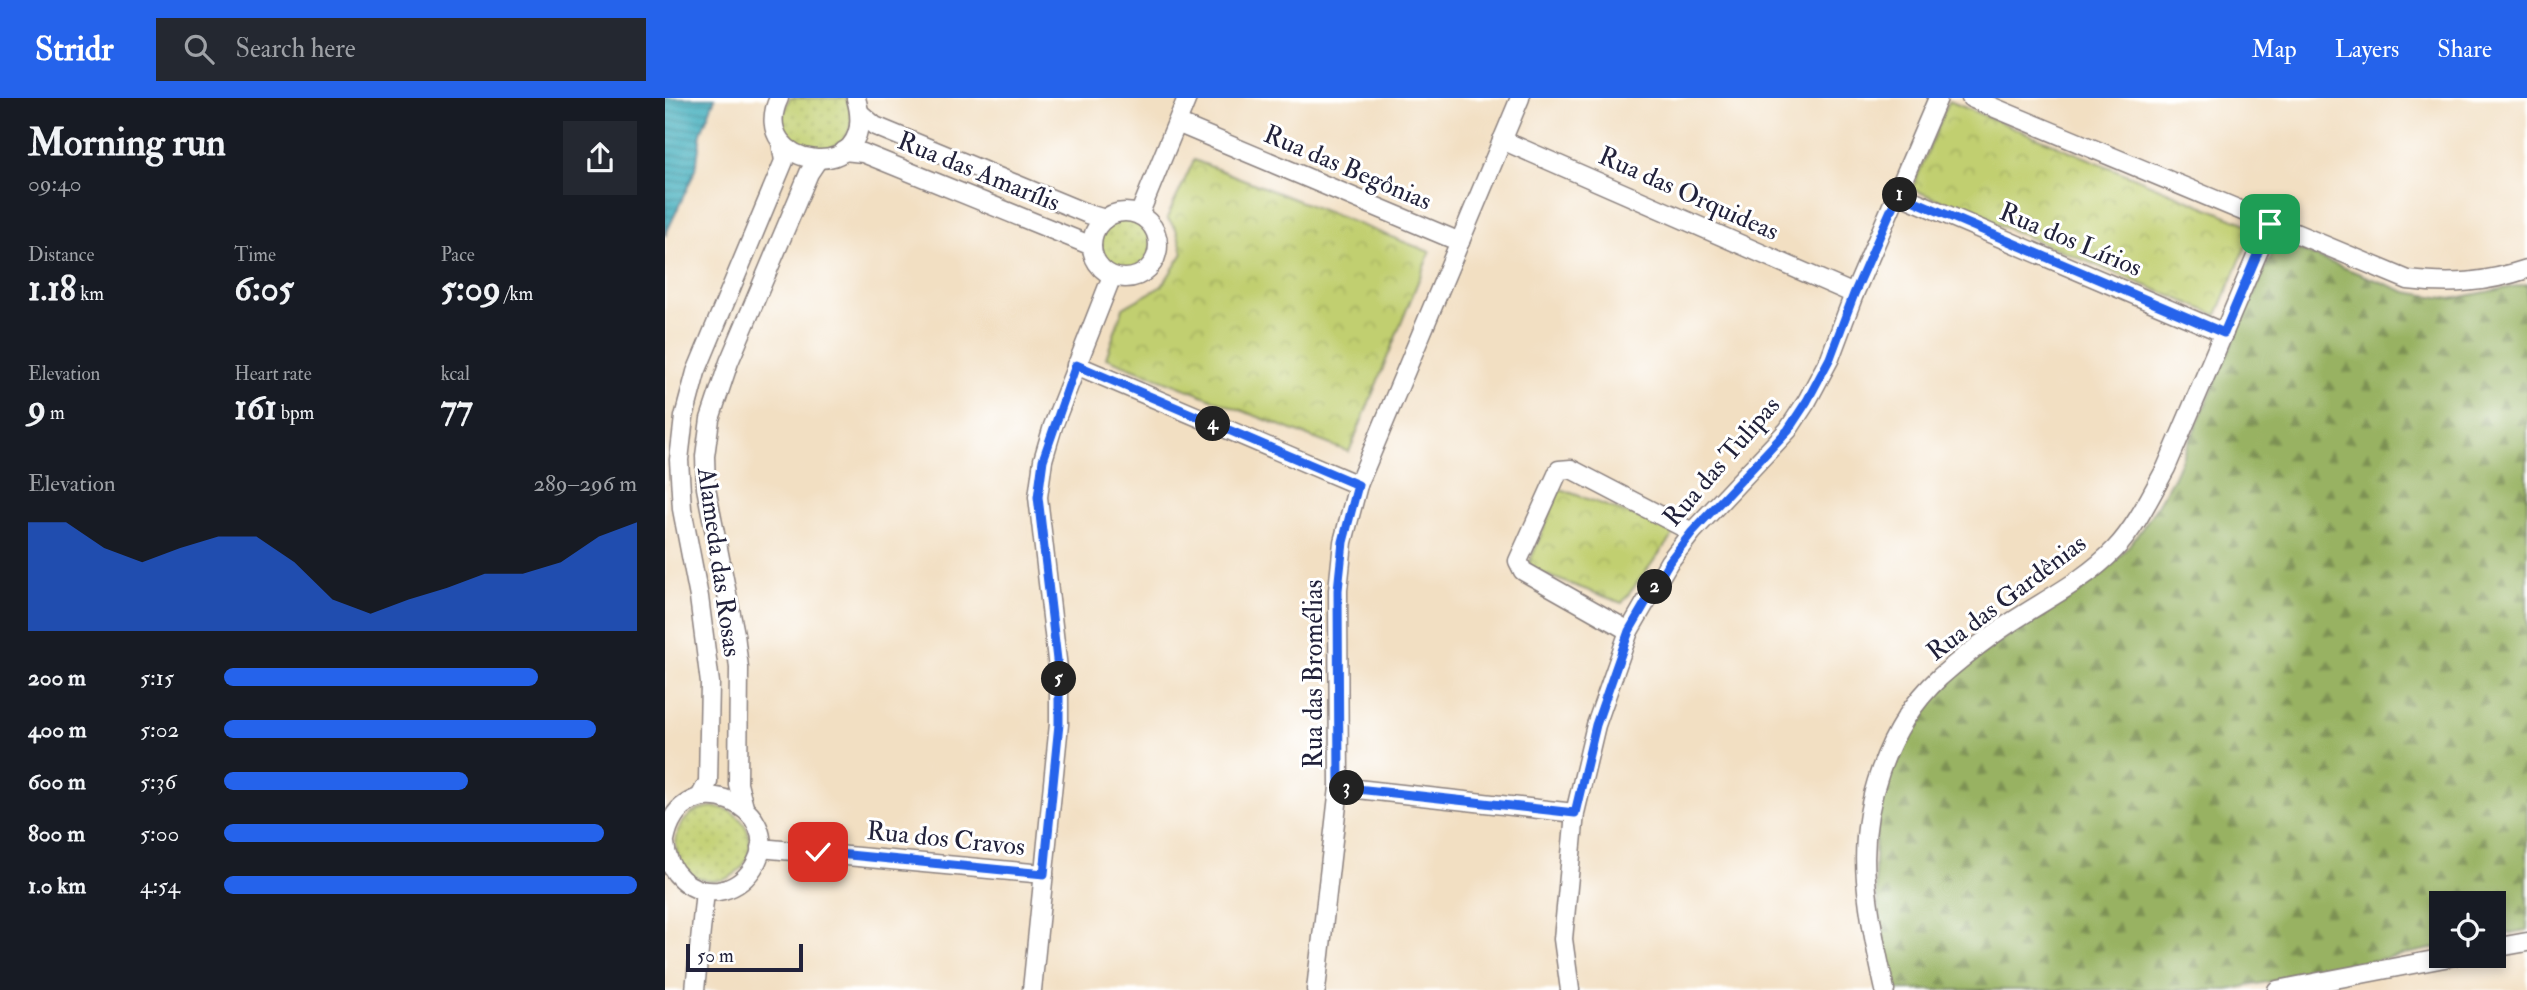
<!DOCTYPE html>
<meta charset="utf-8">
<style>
body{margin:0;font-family:"IM FELL Double Pica",serif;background:#242831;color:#f1f3f6;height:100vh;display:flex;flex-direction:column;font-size:26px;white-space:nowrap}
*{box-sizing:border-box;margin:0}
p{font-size:23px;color:#9ea1a6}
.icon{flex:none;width:38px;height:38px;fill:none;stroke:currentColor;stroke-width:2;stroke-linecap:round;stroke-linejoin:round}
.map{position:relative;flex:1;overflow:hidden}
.side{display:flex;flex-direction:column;background:#171b24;width:665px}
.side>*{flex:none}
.fabs{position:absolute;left:1764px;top:793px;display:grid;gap:14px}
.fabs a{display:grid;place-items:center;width:77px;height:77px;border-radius:0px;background:#171b24;box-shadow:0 4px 10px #0003;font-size:35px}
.scale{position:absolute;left:21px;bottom:18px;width:117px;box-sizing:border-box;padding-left:7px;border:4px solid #22223b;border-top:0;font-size:19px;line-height:24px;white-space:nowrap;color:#22223b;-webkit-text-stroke:5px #fff;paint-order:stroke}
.pin{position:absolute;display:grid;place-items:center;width:60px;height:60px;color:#fff;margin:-30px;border-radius:14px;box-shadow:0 4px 10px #0006}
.km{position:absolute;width:35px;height:35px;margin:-18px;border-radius:50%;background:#222;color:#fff;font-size:19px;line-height:35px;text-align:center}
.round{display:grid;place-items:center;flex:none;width:74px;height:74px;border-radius:0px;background:#242831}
.summary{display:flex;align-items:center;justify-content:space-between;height:119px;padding:0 28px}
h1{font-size:38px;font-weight:700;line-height:52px}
.stats{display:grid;grid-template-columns:repeat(3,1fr);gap:10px;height:119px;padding:7px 28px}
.stats div{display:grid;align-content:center}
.stats b{font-size:35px;font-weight:700}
.stats small{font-size:19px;font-weight:400}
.stats p{font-size:19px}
.chart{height:196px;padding:14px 28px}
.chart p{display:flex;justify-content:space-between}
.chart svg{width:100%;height:126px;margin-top:7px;fill:#2563eb;opacity:.7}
ul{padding:0 28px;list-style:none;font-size:23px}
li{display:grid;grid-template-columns:112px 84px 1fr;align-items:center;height:52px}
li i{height:18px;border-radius:9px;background:#2563eb}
header{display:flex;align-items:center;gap:42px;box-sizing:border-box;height:98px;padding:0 35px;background:#2563eb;color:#fff}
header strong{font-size:33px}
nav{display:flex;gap:38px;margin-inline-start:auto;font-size:24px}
.search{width:490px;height:63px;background:#242831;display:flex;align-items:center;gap:18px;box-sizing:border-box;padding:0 24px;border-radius:0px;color:#9ea1a6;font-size:26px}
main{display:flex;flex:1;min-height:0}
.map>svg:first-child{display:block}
.grass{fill:url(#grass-dots);stroke:#727856;stroke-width:2}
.forest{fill:url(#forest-firs);stroke:#5d6a4e;stroke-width:2}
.park{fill:url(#park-crowns);stroke:#727856;stroke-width:2}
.water{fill:url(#water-rules);stroke:#30687c;stroke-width:2}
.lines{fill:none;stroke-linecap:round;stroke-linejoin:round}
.minor-casing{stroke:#8a807e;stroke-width:21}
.minor{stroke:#fff;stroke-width:18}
.route-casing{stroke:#fff;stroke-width:14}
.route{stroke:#2563eb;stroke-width:9}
.labels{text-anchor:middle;stroke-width:6;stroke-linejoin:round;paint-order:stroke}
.street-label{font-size:26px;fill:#22223b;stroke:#fff}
</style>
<header>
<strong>Stridr</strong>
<div class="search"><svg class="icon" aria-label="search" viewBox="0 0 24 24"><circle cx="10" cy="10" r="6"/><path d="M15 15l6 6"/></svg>Search here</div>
<nav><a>Map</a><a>Layers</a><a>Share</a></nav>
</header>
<main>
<section class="side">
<div class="summary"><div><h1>Morning run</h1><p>09:40</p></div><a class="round"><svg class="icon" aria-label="share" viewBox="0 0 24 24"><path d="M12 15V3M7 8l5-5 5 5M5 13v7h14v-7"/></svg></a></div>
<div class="stats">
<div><p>Distance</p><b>1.18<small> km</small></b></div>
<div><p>Time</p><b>6:05</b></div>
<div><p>Pace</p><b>5:09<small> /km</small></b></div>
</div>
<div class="stats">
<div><p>Elevation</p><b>9<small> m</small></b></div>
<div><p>Heart rate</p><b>161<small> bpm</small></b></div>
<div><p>kcal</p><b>77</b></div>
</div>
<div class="chart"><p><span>Elevation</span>289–296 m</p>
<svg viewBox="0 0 160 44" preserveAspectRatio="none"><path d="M0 44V6L10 6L20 15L30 20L40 15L50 11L60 11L70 20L80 33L90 38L100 33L110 29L120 24L130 24L140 20L150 11L160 6V44z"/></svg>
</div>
<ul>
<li><b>200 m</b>5:15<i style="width:76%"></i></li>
<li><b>400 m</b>5:02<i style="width:90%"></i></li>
<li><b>600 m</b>5:36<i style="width:59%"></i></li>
<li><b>800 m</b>5:00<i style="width:92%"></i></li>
<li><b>1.0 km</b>4:54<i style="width:100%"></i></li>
</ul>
</section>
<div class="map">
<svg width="1862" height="892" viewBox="0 0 1862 892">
<defs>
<pattern id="grass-dots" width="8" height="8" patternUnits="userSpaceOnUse" patternTransform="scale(1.75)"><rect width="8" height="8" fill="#c1cf70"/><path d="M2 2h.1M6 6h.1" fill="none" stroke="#a6b162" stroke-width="1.8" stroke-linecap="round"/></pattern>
<pattern id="forest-firs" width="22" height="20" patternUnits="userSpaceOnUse" patternTransform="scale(1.75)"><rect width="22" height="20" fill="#98b262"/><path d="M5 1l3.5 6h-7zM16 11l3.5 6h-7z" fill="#7c9052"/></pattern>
<pattern id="park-crowns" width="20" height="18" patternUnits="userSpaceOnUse" patternTransform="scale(1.75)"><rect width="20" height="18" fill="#c1cf70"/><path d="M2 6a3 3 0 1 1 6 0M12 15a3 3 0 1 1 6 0" fill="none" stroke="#a6b162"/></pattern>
<pattern id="water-rules" width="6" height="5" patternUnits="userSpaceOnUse" patternTransform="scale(1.75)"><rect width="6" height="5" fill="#3fadbc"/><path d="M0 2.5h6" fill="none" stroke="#348c9a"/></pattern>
</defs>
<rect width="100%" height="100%" fill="#fff"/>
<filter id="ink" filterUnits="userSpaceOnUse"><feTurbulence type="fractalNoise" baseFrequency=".0143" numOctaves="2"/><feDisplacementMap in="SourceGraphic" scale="14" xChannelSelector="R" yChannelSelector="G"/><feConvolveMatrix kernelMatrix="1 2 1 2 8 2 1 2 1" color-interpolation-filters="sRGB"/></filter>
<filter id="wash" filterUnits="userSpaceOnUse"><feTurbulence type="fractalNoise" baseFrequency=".00686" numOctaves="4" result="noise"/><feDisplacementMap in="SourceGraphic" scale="28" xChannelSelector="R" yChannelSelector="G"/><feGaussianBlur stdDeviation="1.57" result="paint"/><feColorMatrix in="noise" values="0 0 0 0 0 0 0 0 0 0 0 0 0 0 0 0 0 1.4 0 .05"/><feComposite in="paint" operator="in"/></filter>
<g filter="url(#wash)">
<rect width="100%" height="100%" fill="#f2dfc2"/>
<g class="grass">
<path d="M125,0H181C212,73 88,63 125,0Z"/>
<circle cx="460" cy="147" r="26"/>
<circle cx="48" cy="746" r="37"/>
</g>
<path class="forest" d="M1626,149L1741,194L1786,201L1862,186V832L1829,838V805H1776V849L1563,892H1229C1221,854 1212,815 1210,776C1206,670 1253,599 1339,541C1366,522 1398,508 1424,487C1461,459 1487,418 1509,378L1609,151Z"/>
<g class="park">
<path d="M1284,3L1589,129L1552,217L1247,91Z"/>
<path d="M529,62L765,154L684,354L441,260L458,210L497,188L518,155L511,131L502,120Z"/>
<path d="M895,391L1011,433L957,505L862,470Z"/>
</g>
<path class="water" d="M0,0H50L36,35L31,71L0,138Z"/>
</g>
<g filter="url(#ink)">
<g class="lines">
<defs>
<g id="minor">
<path d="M114,0C80,71 217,91 191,0"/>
<path d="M1306,0L1743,182C1786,187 1820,185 1862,171"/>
<path d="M196,16L210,28L423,116L440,121"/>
<path d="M512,25L795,144"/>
<path d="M837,42L1189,196"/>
<path d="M179,53L198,55L427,148"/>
<path d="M1233,96L1559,235"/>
<circle cx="460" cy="147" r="33"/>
<path d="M474,117L522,0"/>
<path d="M411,267L693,387"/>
<path d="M964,533L858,473L853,463L894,372L906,371L1027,434"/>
<path d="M674,689L910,715"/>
<path d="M35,699L43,684L45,585L34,499L17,411L14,362L19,319L31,274L119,63L116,44"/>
<path d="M79,709L73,686L74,570L70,536L41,390L40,358L45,321L64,264L144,75L152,63"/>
<path d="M0,742C16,659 127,711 88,770C80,782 68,791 53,793C24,796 2,774 0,745"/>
<path d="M95,750L379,776"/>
<path d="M1829,850L1862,844"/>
<path d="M30,892L40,793"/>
<path d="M367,892L394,626V579L373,399L378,362L388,328L447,178"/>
<path d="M651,892L674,689L673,492L678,444L693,387L855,0"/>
<path d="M905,892L898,841L910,715L931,627L964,533L1004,464L1027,434L1123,332L1142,303L1165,260L1189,196L1273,0"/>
<path d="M1220,892C1212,856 1204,819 1201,782C1195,710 1221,629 1275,579C1292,564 1311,549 1329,536C1368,507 1416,487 1450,451C1471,429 1486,397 1501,370L1605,126"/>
<path d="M1612,892L1790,858"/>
</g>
</defs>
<use href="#minor" class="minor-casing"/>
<use href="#minor" class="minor"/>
</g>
</g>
<g class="lines" filter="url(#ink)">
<defs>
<path id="route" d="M153,754L379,776L394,626V579L373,399L378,362L411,267L693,387L678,444L673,492L674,689L910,715L931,627L964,533L1004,464L1027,434L1123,332L1142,303L1165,260L1189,196L1233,96L1559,235L1605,126"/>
</defs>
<use href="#route" class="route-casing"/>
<use href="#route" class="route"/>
</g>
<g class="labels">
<g class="street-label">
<text transform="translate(683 69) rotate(23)" y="9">Rua das Begônias</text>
<text transform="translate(314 73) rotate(22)" y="9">Rua das Amarílis</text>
<text transform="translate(1024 95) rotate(24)" y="9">Rua das Orquideas</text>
<text transform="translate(1406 141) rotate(23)" y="9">Rua dos Lírios</text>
<text transform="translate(1056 363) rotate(-49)" y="9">Rua das Tulipas</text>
<text transform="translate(55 464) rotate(82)" y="9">Alameda das Rosas</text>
<text transform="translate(1341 499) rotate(-37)" y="9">Rua das Gardênias</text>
<text transform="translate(648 576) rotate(-90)" y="9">Rua das Bromélias</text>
<text transform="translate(281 740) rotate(6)" y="9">Rua dos Cravos</text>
</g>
</g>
</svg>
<div class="fabs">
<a><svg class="icon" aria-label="locate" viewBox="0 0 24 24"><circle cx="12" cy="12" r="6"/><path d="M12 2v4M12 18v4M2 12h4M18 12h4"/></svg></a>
</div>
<div class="scale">50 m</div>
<div class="pin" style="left:1605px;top:126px;background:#1e9e55"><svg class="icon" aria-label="arrive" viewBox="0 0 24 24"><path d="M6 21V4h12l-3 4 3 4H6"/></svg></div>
<div class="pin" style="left:153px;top:754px;background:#d93025"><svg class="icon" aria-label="check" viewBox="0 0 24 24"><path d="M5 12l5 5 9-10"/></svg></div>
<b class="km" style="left:1235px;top:97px">1</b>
<b class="km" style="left:990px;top:489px">2</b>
<b class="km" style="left:682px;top:690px">3</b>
<b class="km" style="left:548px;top:326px">4</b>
<b class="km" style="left:394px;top:581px">5</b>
</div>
</main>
